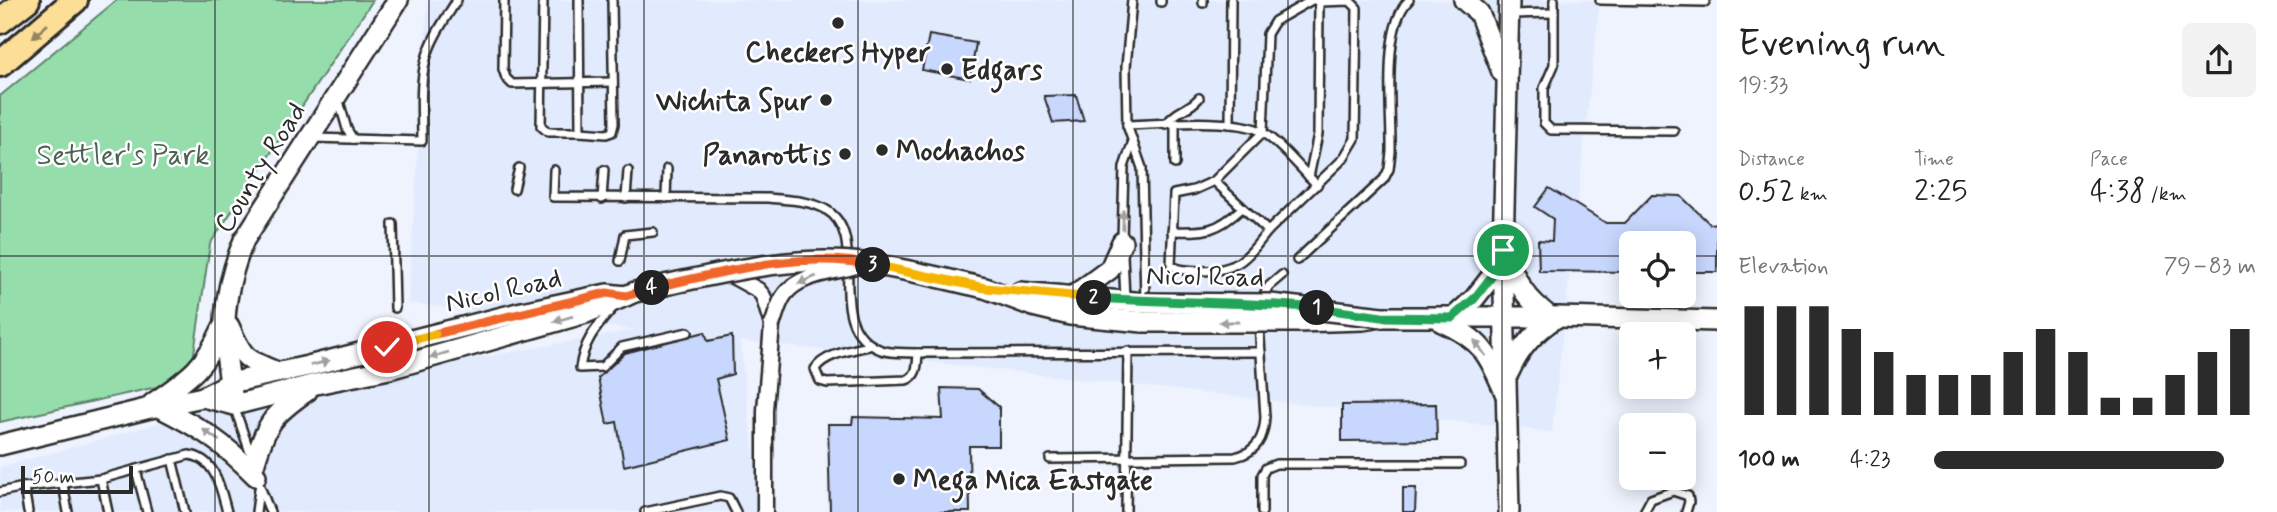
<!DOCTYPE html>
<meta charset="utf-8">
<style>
body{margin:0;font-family:Mynerve,sans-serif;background:#f2f2f2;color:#222;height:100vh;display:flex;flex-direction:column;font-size:26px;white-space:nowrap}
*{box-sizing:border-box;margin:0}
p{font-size:23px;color:#767676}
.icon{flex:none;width:38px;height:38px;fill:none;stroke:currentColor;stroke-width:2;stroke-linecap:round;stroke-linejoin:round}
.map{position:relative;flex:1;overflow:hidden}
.side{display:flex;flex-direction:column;background:#fff;width:560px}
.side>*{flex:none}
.controls{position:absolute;left:1619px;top:231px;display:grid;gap:14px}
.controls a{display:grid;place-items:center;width:77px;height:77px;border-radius:10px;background:#fff;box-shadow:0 4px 18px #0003;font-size:35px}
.scale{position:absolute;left:21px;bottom:18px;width:112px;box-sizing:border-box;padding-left:7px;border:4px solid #2b2b2b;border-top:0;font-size:19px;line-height:24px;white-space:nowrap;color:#2b2b2b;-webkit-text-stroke:5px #fff;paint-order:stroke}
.pin{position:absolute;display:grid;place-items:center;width:60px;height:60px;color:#fff;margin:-30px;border:4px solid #fff;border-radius:50%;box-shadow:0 2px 7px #0007}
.km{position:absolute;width:35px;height:35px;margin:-18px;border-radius:50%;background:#222;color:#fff;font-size:19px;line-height:35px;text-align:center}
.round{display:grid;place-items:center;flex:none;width:74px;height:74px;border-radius:10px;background:#f2f2f2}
.headline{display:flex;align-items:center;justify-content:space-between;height:119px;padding:0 21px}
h1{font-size:38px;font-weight:600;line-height:52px}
.figures{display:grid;grid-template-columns:repeat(3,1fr);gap:10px;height:119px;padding:7px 21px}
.figures div{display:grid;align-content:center}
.figures b{font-size:30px;font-weight:600}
.figures small{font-size:19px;font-weight:400}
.figures p{font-size:19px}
.chart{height:196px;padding:14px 21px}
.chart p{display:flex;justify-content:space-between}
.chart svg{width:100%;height:126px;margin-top:7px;stroke:#2b2b2b;stroke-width:6}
ul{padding:0 21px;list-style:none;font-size:23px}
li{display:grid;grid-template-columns:112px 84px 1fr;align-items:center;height:52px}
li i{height:18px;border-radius:9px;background:#2b2b2b}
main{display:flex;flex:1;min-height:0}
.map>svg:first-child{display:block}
.built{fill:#e2ebfe}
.green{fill:#95deac;stroke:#60846c;stroke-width:2}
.building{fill:#c7d7fd;stroke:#2b2b2b;stroke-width:2}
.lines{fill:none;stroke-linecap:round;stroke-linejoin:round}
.lane-casing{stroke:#2b2b2b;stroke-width:12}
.street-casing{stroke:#2b2b2b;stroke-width:19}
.secondary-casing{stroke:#2b2b2b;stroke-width:24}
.highway-casing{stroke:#2b2b2b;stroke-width:30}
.lane{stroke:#fff;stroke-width:7}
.street{stroke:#fff;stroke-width:14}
.secondary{stroke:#fff;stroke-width:19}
.highway{stroke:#fcde96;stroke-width:24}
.street-bridge-casing{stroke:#2b2b2b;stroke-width:19;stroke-linecap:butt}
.secondary-bridge-casing{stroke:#2b2b2b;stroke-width:24;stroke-linecap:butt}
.street-bridge{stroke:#fff;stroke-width:14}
.secondary-bridge{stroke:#fff;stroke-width:19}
.oneway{fill:#948460}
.oneway2{fill:#a0a0a0}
.split-1-casing{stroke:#fff;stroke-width:14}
.split-2-casing{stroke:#fff;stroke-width:14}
.split-3-casing{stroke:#fff;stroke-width:14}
.split-4-casing{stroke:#fff;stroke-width:14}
.split-5-casing{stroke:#fff;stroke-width:14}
.split-6-casing{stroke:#fff;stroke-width:14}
.split-1{stroke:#22a559;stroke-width:9}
.split-2{stroke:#22a559;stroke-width:9}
.split-3{stroke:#f5b400;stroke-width:9}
.split-4{stroke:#f0652b;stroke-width:9}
.split-5{stroke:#f0652b;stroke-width:9}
.split-6{stroke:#f5b400;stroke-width:9}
.grid{fill:none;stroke:#2b2b2b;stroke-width:2;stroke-opacity:0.55}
.poi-dot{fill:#2b2b2b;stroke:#fff;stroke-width:2.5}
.labels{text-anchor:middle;stroke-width:5;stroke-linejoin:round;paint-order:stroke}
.poi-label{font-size:28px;font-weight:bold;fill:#2b2b2b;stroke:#fff;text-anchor:start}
.park-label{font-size:28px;fill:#4b6152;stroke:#fff}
.street-label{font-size:28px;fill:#2b2b2b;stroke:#fff}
</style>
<main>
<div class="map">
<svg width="1717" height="512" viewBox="0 0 1717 512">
<rect width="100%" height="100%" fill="#eef3fe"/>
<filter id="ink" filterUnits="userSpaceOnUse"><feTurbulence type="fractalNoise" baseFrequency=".0143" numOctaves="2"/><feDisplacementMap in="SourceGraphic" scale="14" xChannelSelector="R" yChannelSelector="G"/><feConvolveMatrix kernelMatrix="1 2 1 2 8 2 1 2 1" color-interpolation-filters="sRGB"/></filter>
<g filter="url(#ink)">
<path class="built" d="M428,0H1600L1552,432L740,341L761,512H0V467L246,399L634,330L408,303Z"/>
<path class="green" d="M117,0H373L210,244L193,360L170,384L0,422V96Z"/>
<g class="building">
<path d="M929,35L976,43L970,79L922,70Z"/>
<path d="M1076,95L1084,121L1053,123L1044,96Z"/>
<path d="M1549,188L1606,223H1625L1652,195L1681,196L1710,224L1717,223V272H1684V243H1631V272L1539,271L1538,240L1552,241L1553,219L1535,207Z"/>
<path d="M705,332L708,341L732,336L733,374L716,379L730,440L624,466L617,422L607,424L598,378L625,353Z"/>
<path d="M941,388L978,389L999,407V446H969L970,512H830L828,424H852L853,417L943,419Z"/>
<path d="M1436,404L1437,440L1342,441V405Z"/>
<path d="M1403,488H1416L1415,512H1403Z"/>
</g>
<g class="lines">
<defs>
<g id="lane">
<path d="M504,0L503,69L506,78L512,84L613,82"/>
<path d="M543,0L541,126L548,132H580L579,0"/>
<path d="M1132,0L1126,67L1127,125L1142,168L1145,301"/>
<path d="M1161,0V2"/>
<path d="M1554,0V65L1544,88V123L1551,130L1674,131"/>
<path d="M1600,0L1705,2"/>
<path d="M1203,3V0"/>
<path d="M1509,14L1554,13"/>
<path d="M339,101L347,129L353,139"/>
<path d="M1166,124C1178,108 1188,111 1199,98"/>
<path d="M1230,124L1231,0"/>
<path d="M1127,125C1157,124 1240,117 1262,132C1282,145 1300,168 1317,185"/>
<path d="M580,132L606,134L612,132L614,124L612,0"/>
<path d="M313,138L422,141C422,114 419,84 426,59C432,37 446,18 457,0"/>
<path d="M1175,164V124"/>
<path d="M554,170L553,197L768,198C786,200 809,200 825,209C874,237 818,324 881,350C892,354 907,352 918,353L1261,352"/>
<path d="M1309,177L1318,134L1319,2"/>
<path d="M1214,181L1268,231L1343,159L1355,139L1357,8L1350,1L1319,2L1315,0"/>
<path d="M514,189L519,168"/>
<path d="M626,198L628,171"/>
<path d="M666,198L667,169"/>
<path d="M602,199L604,170"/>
<path d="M393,224L395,308"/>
<path d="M1172,231C1205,232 1217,232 1242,208"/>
<path d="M1268,231C1246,259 1237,272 1198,271C1188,270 1179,271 1171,265L1174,194L1194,190L1214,181L1263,132L1267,34L1275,21L1312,0"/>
<path d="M1122,239L1124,167L1132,144"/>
<path d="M1123,255L1125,299"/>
<path d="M1297,260L1384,179L1389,169L1391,152C1392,112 1381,28 1409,0"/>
<path d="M620,261L625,235L653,232"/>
<path d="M1260,301L1269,286L1282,275"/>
<path d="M612,309C595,329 584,341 580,368L602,367L622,347L688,332"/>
<path d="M872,345C855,350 825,353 815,369L820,381L827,383L906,380C918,376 917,365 918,353"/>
<path d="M234,406L252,458"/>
<path d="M172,459L185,512"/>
<path d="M1050,459L1235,457C1257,452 1264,438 1265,417L1259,323"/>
<path d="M136,470L147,512"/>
<path d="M256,476L270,512"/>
<path d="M101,479L108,512"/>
<path d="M63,484L68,512"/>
<path d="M24,487L28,512"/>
<path d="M0,492L24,487L101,479L189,455C216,458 221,490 227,512"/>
<path d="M256,512L259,489"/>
<path d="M645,512L720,496L729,498L736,512"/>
<path d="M1126,512L1128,351"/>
<path d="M1262,512V475L1266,468L1276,464H1460"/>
<path d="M1644,512L1651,499L1673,491L1688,496L1689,502L1686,512"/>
</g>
<path id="street" d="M725,272L758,290L763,296L772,325L765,410V512"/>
<g id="secondary">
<path d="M1464,0L1479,13L1502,72"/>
<path d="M1509,0L1503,250L1509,512"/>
<path d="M1508,261C1519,287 1527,299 1550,317"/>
<path d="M985,288L1033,306L1070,315L1143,322"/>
<path d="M1020,292L1145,303"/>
<path d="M1072,297L1110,269L1122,242"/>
<path d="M1453,318L1474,299L1503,262"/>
<path d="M1297,322L1363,320L1382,317H1558L1717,321"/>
<path d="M1442,322C1481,339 1489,354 1505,393"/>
<path d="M229,326C243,358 244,359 277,372"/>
<path d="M1509,372C1520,348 1534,332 1557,317"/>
<path d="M232,394C221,334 221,297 244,240L398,0"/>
<path d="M203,397L234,405L316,384L389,369L586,313L635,292L665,285"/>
<path d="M152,404C190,377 203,370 223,327"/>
<path d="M157,406C199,427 223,442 256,476"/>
<path d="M0,445L146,409L203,397L230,383L308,366L522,312L607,294L626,296"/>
<path d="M254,465C266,424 272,415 307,391"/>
</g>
<g id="highway">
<path d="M0,21L27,0"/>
<path d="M0,64L75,0"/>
</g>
</defs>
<use href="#lane" class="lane-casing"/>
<use href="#street" class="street-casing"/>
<use href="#secondary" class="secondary-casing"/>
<use href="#highway" class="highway-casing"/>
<use href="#lane" class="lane"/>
<use href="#street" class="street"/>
<use href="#secondary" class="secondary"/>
<use href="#highway" class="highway"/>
<defs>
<path id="street-bridge" d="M772,325C776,315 778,303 785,294C800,274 833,273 856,266"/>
<g id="secondary-bridge">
<path d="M665,285C730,271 796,255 863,263C903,268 945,279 985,288"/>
<path d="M1145,303L1270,304L1382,317"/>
<path d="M1143,322H1297"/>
</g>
</defs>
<use href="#street-bridge" class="street-bridge-casing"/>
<use href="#secondary-bridge" class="secondary-bridge-casing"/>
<use href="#street-bridge" class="street-bridge"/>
<use href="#secondary-bridge" class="secondary-bridge"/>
</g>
<defs><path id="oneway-solid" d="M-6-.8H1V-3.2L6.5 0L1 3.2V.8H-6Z" transform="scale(1.75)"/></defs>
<use class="oneway" href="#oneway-solid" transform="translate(40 31) rotate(139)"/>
<g class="oneway2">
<use href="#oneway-solid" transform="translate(1123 220) rotate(-89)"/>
<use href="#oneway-solid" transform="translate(807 280) rotate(158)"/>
<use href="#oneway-solid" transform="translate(563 319) rotate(164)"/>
<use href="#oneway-solid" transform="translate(1229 322) rotate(-180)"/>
<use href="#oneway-solid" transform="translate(1480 348) rotate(-126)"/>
<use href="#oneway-solid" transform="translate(439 355) rotate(163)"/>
<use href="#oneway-solid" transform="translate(320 363) rotate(-14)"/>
<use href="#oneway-solid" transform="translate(211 435) rotate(-145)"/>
</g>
</g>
<g class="lines" filter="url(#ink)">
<defs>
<path id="split-1" d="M1317,308L1382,317L1452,318L1474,299L1503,262V250"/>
<path id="split-2" d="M1094,298C1168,303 1243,301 1317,308"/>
<path id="split-3" d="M873,265L985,288L1094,298"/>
<path id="split-4" d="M652,288C723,272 800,250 873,265"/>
<path id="split-5" d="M435,334L607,293L626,296L652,288"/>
<path id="split-6" d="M387,347L435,334"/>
</defs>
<use href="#split-1" class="split-1-casing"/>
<use href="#split-2" class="split-2-casing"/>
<use href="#split-3" class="split-3-casing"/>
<use href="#split-4" class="split-4-casing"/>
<use href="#split-5" class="split-5-casing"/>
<use href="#split-6" class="split-6-casing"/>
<use href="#split-1" class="split-1"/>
<use href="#split-2" class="split-2"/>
<use href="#split-3" class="split-3"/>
<use href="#split-4" class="split-4"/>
<use href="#split-5" class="split-5"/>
<use href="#split-6" class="split-6"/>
</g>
<path class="grid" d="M215,0V512M429,0V512M644,0V512M858,0V512M1073,0V512M1288,0V512M1502,0V512M0,256H1631M1684,256H1717"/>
<g class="poi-dot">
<circle cx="838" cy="23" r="7"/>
<circle cx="947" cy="69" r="7"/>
<circle cx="826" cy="100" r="7"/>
<circle cx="882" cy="150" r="7"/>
<circle cx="845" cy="154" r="7"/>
<circle cx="899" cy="479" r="7"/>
</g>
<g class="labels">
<g class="poi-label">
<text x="838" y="61" text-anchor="middle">Checkers Hyper</text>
<text x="961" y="79">Edgars</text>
<text x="812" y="110" text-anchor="end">Wichita Spur</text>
<text x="896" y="160">Mochachos</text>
<text x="831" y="164" text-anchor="end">Panarottis</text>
<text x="913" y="489">Mega Mica Eastgate</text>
</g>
<g class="park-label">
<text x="123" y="164">Settler's Park</text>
</g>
<g class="street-label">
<text transform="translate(259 167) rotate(-58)" y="10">County Road</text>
<text transform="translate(1205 275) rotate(1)" y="10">Nicol Road</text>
<text transform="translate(503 289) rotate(-13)" y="10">Nicol Road</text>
</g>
</g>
</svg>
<div class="controls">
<a><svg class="icon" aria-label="locate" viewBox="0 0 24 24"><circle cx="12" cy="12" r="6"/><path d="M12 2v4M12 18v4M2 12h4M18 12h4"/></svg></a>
<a>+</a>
<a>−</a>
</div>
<div class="scale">50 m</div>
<div class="pin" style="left:1503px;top:250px;background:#1e9e55"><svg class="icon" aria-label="arrive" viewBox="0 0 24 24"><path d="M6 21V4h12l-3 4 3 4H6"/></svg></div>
<div class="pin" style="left:387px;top:347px;background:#d93025"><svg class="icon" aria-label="check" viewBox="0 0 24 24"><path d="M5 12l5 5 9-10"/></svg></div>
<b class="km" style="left:1317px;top:308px">1</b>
<b class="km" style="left:1094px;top:298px">2</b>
<b class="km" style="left:873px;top:265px">3</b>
<b class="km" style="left:652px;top:288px">4</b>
</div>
<section class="side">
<div class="headline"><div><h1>Evening run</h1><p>19:33</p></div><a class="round"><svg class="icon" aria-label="share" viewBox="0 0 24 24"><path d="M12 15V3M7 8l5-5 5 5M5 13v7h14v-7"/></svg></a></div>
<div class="figures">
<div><p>Distance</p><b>0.52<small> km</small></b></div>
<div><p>Time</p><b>2:25</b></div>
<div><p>Pace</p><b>4:38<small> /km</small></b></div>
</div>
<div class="chart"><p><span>Elevation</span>79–83 m</p>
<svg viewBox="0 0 160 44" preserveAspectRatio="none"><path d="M5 44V6M15 44V6M25 44V6M35 44V14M45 44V22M55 44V30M65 44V30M75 44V30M85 44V22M95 44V14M105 44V22M115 44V38M125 44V38M135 44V30M145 44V22M155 44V14"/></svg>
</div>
<ul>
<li><b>100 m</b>4:23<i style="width:90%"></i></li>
</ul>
</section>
</main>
